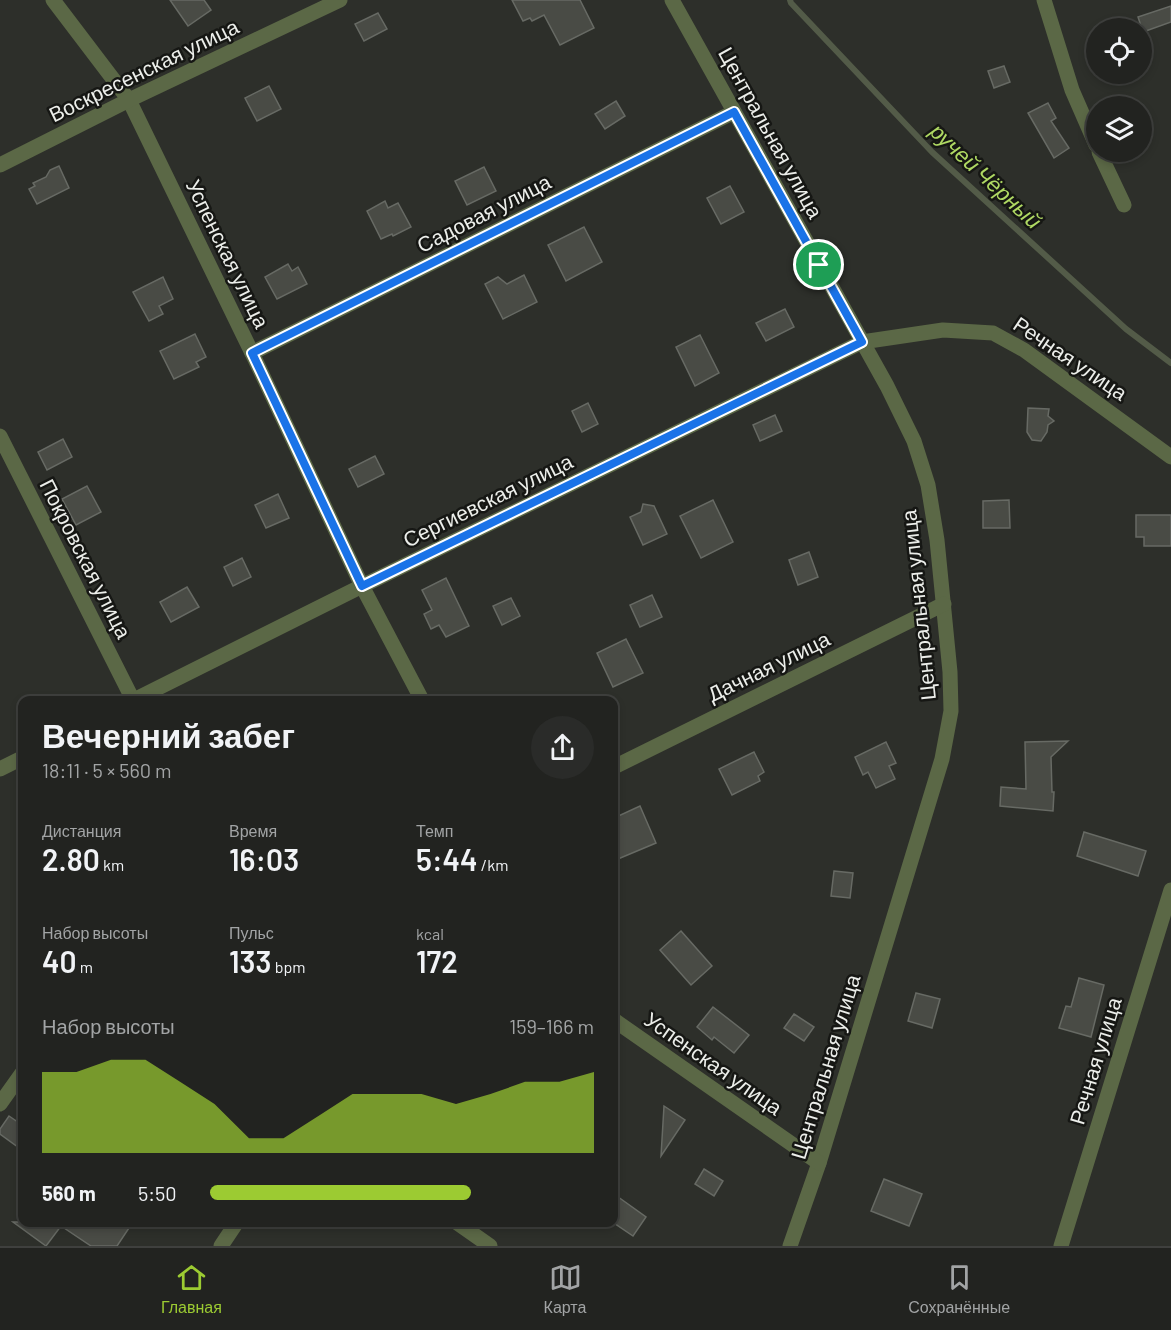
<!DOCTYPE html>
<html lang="ru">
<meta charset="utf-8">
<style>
body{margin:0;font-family:Barlow,sans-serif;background:#2a2b29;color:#f1f3f6;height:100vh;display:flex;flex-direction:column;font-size:22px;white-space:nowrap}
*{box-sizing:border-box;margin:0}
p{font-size:20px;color:#a2a4a5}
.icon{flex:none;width:33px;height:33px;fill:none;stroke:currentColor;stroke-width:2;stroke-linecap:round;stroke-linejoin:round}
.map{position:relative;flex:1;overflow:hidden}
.drawer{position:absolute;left:18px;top:696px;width:600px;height:531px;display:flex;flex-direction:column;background:#222320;border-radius:12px;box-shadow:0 3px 9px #0003,0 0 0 2px #3f403e}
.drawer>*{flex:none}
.controls{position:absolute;left:1086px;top:18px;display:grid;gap:12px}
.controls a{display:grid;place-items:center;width:66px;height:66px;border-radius:50%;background:#222320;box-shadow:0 3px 9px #0003,0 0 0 2px #3f403e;font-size:30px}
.pin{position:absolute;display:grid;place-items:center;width:51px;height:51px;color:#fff;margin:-26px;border:3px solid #fff;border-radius:50%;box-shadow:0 2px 6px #0007}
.round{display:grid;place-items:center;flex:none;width:63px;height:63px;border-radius:32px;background:#2a2b29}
.headline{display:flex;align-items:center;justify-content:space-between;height:102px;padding:0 24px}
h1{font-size:33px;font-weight:600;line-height:45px}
.metrics{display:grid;grid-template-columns:repeat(3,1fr);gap:9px;height:102px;padding:6px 24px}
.metrics div{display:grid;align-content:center}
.metrics b{font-size:30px;font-weight:600}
.metrics small{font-size:16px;font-weight:400}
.metrics p{font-size:16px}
.chart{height:168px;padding:12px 24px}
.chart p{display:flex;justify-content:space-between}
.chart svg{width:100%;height:108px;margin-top:6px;fill:#9ccb32;opacity:.7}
ul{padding:0 24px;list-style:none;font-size:20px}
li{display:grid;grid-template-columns:96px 72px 1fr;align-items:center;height:45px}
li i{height:15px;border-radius:8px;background:#9ccb32}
.tab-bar{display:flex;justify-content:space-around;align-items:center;height:84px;border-top:2px solid #3f403e;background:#222320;font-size:16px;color:#a2a4a5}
.tab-bar a{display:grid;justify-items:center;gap:3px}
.tab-bar .current{color:#9ccb32}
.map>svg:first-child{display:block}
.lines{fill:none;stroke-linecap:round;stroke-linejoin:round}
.stream{stroke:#535b48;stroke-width:6}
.building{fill:#494b45;stroke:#676a64;stroke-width:1.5}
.minor{stroke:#5b6846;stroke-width:15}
.route-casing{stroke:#fff;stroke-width:12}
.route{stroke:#1a73e8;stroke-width:8}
.labels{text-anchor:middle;stroke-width:5;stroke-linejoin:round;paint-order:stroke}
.street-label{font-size:21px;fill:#eceeea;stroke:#161714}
.water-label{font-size:22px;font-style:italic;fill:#afd963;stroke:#161714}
</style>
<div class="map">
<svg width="1171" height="1246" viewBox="0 0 1171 1246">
<rect width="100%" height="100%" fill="#2d2f2a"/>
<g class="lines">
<path class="stream" d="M790,0L791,3L932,152L1126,329L1171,363"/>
</g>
<g class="building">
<path d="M170,0H204L211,10L188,26Z"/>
<path d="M512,0H580L594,28L560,45L544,15L532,21L530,18L523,21Z"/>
<path d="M1171,6V22L1143,32L1138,17Z"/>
<path d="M378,13L387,29L364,41L355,24Z"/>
<path d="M1004,66L1010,82L994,88L988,71Z"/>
<path d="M269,86L281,109L257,121L245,98Z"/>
<path d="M616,101L625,116L605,129L595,114Z"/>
<path d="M1048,103L1056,118L1051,121L1069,148L1054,158L1028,113Z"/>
<path d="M59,166L69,188L37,204L29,189L35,186L33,183L46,177L50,170Z"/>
<path d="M484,167L496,191L467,205L455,181Z"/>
<path d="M730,186L744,212L721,224L707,198Z"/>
<path d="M385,201L388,208L398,203L411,227L393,236L392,234L381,239L367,211Z"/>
<path d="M584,227L602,262L566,281L548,245Z"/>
<path d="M288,264L292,271L298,267L307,284L277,299L265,277Z"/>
<path d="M524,275L537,302L503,319L485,284L498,277L507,284Z"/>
<path d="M163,277L173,299L159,306L163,314L149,321L133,292Z"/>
<path d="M785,309L794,327L766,341L756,323Z"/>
<path d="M195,334L206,357L196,362L199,367L174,379L160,351Z"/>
<path d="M700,335L719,373L695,386L676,347Z"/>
<path d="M588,403L598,424L582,432L572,411Z"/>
<path d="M1028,408L1049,409L1048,416L1054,421L1048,425L1047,432L1041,441L1032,440L1027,432Z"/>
<path d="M775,415L782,431L760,441L753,425Z"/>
<path d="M63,439L72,457L47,470L38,452Z"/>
<path d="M375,456L384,474L358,487L349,469Z"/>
<path d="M87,486L101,512L76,525L62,499Z"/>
<path d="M278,494L289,518L266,528L255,505Z"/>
<path d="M713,500L733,542L701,558L680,516Z"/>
<path d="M1009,500L1010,528H983V501Z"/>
<path d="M643,504L654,506L667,534L643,545L630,517L641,512Z"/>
<path d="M1136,515H1171V546H1144V537H1136Z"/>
<path d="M809,552L818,577L798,585L789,560Z"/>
<path d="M242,558L251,577L233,586L224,567Z"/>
<path d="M446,578L469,626L446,637L439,625L431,629L424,614L432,610L422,590Z"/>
<path d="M187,587L199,607L171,622L160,602Z"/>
<path d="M652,595L662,617L640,627L630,605Z"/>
<path d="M511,598L520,616L502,625L493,606Z"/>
<path d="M626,639L643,673L613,687L597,653Z"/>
<path d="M1068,741L1051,757L1052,792H1054L1053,811L1000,806L1001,787L1026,789L1025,742Z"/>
<path d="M886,742L896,763L889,766L895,779L876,788L868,772L863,775L855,757Z"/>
<path d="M754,752L764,772L758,776L760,781L732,795L719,769Z"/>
<path d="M640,806L656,843L618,859L614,849V818Z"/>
<path d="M1084,832L1146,851L1138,876L1077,856Z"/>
<path d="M834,871L853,873L850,898L831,896Z"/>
<path d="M681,931L712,966L691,985L660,950Z"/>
<path d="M1079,978L1104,985L1091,1037L1059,1028L1066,1006L1071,1007Z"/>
<path d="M916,993L940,999L932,1028L908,1021Z"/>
<path d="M713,1007L749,1035L734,1053L714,1037L712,1040L697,1027Z"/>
<path d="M794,1014L814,1027L804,1041L784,1028Z"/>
<path d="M664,1106L685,1120L661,1156Z"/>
<path d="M9,1116L22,1125V1150L0,1134V1129Z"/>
<path d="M704,1169L723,1181L714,1196L695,1184Z"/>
<path d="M884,1179L922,1194L909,1226L871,1211Z"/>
<path d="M614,1194L646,1217L633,1236L614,1223Z"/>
<path d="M13,1222H133L117,1246H91L61,1226L46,1246Z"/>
</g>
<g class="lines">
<g class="minor">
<path d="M53,0L129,100L252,353L362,586L422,700"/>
<path d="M672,0L887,386L914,441L928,485L937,540L950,672L951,711L942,759L819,1163L790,1246"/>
<path d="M1044,0L1072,90L1096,145"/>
<path d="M1099,152L1124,205"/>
<path d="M0,165L129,100L340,0"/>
<path d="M252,353L734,112"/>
<path d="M0,436L133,700"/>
<path d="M134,700L362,586L862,342L943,330L993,333L1024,350L1171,457"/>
<path d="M614,767L944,604"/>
<path d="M0,769L22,758"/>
<path d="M614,1020L819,1163"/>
<path d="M0,1104L22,1073"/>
<path d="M456,1222L490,1246"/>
<path d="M221,1246L237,1222"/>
<path d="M1061,1246L1171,890"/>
</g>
</g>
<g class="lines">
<defs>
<path id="route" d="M734,112L862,342L362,586L252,353Z"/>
</defs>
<use href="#route" class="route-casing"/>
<use href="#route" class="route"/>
</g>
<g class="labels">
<g class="street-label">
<text transform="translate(144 71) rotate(-26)" y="7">Воскресенская улица</text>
<text transform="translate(770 133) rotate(61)" y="7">Центральная улица</text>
<text transform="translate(484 214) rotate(-27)" y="7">Садовая улица</text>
<text transform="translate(227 254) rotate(64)" y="7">Успенская улица</text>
<text transform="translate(1070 359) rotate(34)" y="7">Речная улица</text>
<text transform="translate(488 501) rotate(-26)" y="7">Сергиевская улица</text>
<text transform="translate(85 559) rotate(63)" y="7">Покровская улица</text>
<text transform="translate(919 605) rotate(-96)" y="7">Центральная улица</text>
<text transform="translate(769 667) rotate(-26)" y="7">Дачная улица</text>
<text transform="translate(1096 1061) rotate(-73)" y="7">Речная улица</text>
<text transform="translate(713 1064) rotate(35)" y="7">Успенская улица</text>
<text transform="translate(826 1067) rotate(-73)" y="7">Центральная улица</text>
</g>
<g class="water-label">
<text transform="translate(986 176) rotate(43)" y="8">ручей Чёрный</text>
</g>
</g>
</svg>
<div class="controls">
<a><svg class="icon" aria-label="locate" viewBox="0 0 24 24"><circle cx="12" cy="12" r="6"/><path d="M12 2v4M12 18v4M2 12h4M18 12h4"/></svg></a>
<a><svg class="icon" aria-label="layers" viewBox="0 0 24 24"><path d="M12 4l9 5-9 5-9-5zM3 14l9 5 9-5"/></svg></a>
</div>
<div class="pin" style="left:819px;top:265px;background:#1e9e55"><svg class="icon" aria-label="arrive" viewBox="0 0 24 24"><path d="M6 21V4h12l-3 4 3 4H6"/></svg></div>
<section class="drawer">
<div class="headline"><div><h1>Вечерний забег</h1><p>18:11 · 5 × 560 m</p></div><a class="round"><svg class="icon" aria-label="share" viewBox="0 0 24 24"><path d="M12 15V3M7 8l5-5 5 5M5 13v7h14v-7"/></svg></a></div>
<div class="metrics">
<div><p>Дистанция</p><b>2.80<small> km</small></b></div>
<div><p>Время</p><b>16:03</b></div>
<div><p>Темп</p><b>5:44<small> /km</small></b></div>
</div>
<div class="metrics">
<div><p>Набор высоты</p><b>40<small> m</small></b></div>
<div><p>Пульс</p><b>133<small> bpm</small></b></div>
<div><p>kcal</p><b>172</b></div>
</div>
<div class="chart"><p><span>Набор высоты</span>159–166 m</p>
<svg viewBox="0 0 160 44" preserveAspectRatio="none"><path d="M0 44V11L10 11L20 6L30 6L40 15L50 24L60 38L70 38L80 29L90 20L100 20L110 20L120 24L130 20L140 15L150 15L160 11V44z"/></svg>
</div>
<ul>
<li><b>560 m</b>5:50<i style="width:68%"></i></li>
</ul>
</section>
</div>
<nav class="tab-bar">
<a class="current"><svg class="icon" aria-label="home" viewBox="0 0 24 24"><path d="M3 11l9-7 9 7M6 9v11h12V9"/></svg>Главная</a>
<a><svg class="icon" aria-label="map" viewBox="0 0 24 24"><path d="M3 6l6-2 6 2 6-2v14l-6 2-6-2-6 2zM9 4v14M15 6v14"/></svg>Карта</a>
<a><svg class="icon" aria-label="saved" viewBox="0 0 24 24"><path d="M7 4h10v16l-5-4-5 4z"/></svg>Сохранённые</a>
</nav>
